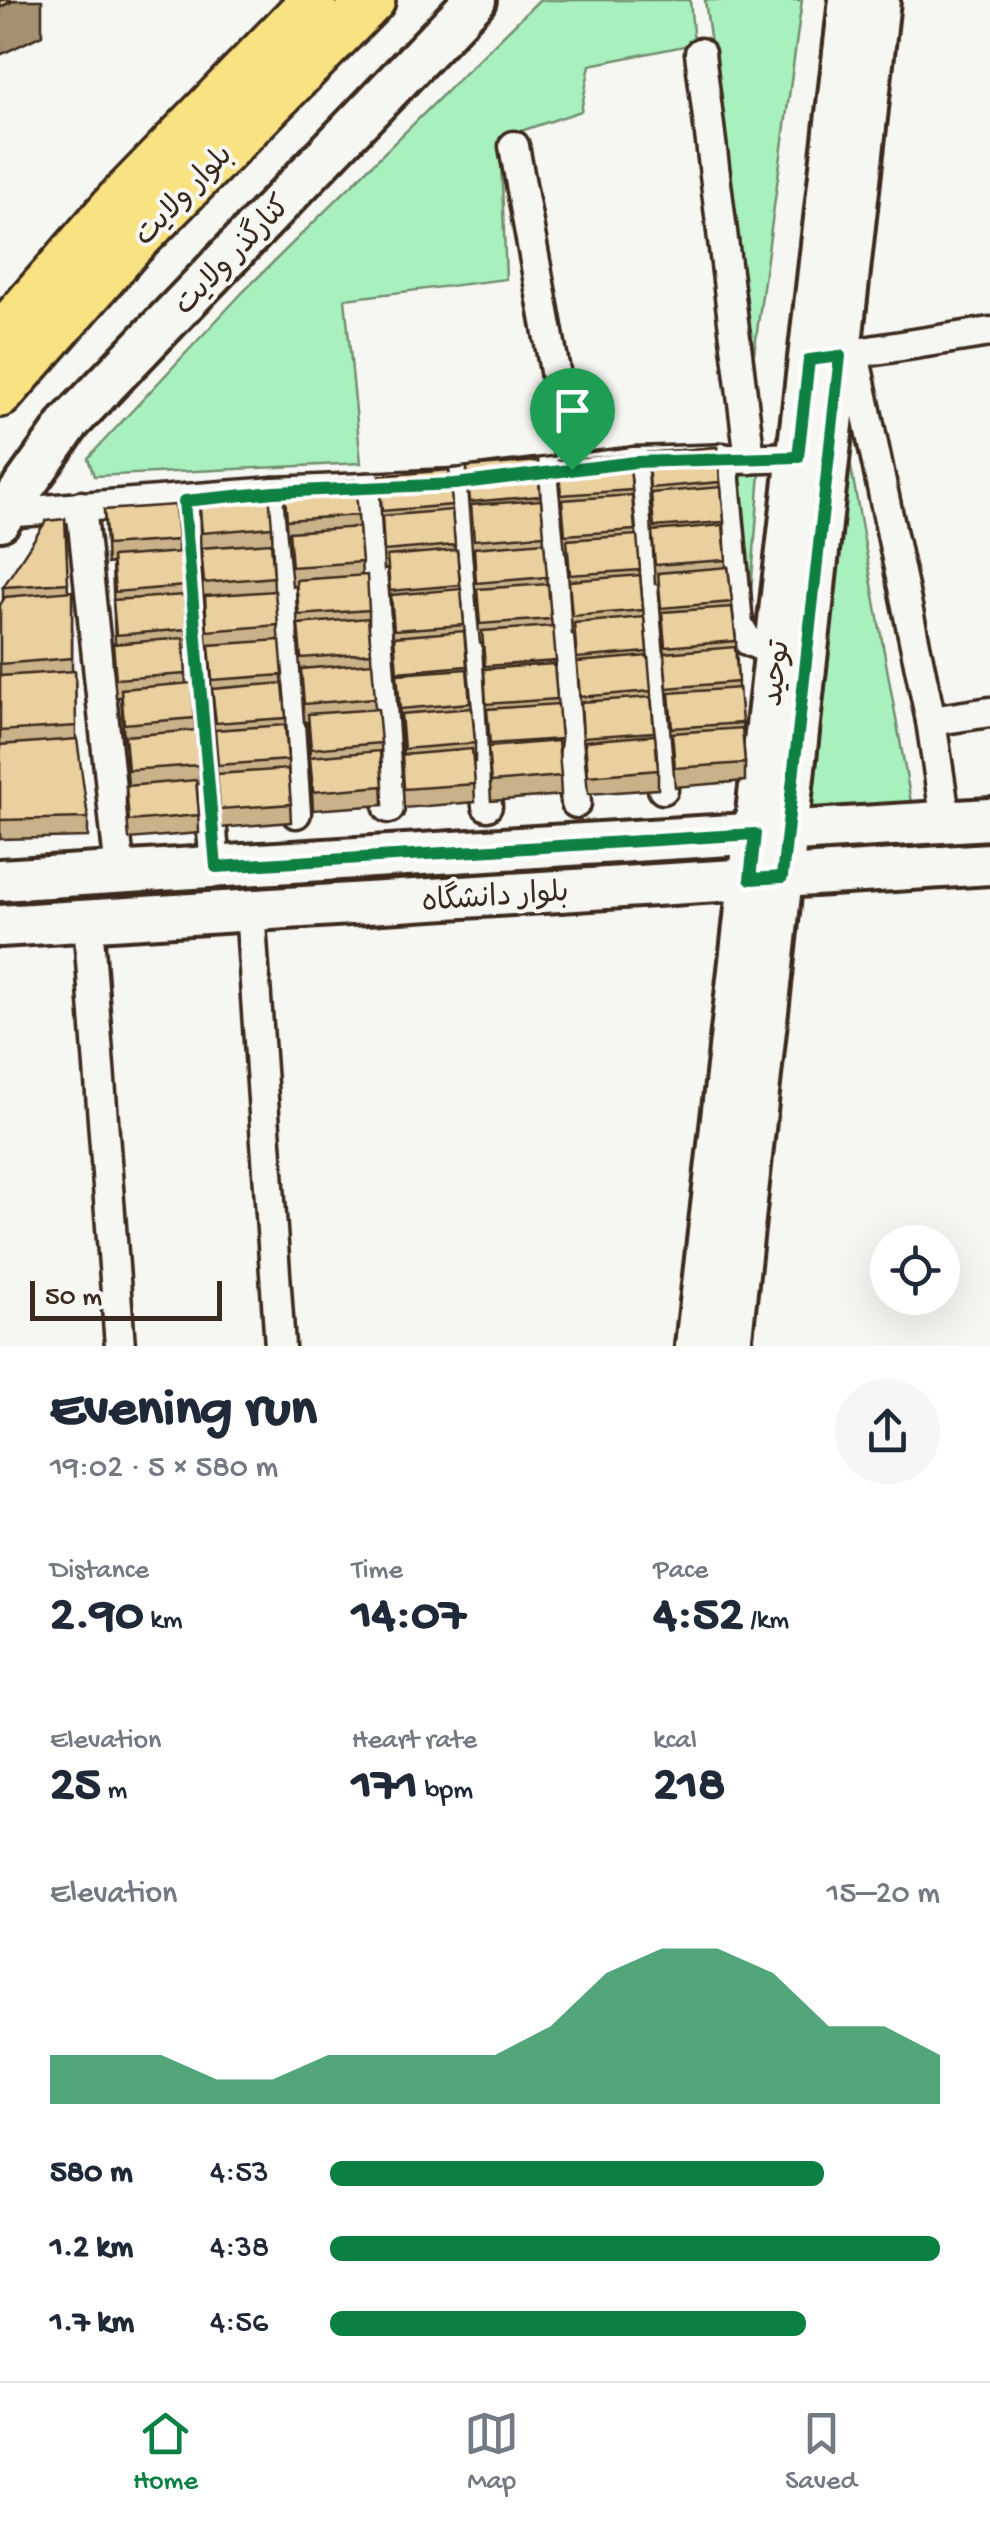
<!DOCTYPE html>
<meta charset="utf-8">
<style>
body{margin:0;font-family:"Gochi Hand","Playpen Sans Arabic",sans-serif;background:#f6f6f7;color:#1f2937;height:100vh;display:flex;flex-direction:column;font-size:38px;white-space:nowrap}
*{box-sizing:border-box;margin:0}
p{font-size:32px;color:#747a83}
.icon{flex:none;width:55px;height:55px;fill:none;stroke:currentColor;stroke-width:2;stroke-linecap:round;stroke-linejoin:round}
.map{position:relative;height:1346px;overflow:hidden}
.side{display:flex;flex-direction:column;background:#fff;flex:1}
.side>*{flex:none}
.fabs{position:absolute;left:870px;top:1225px;display:grid;gap:20px}
.fabs a{display:grid;place-items:center;width:90px;height:90px;border-radius:50%;background:#fff;box-shadow:0 10px 40px #0002;font-size:50px}
.scale{position:absolute;left:30px;bottom:25px;width:192px;box-sizing:border-box;padding-left:10px;border:5px solid #3b2a1e;border-top:0;font-size:28px;line-height:35px;white-space:nowrap;color:#3b2a1e;-webkit-text-stroke:8px #f6f6f2;paint-order:stroke}
.pin{position:absolute;display:grid;place-items:center;width:85px;height:85px;color:#fff;margin:-102px -42px;border-radius:50% 50% 50% 0;rotate:-45deg;box-shadow:0 0 10px #0007}
.pin .icon{rotate:45deg}
.round{display:grid;place-items:center;flex:none;width:105px;height:105px;border-radius:52px;background:#f6f6f7}
.head{display:flex;align-items:center;justify-content:space-between;height:170px;padding:0 50px}
h1{font-size:55px;font-weight:700;line-height:75px}
.figures{display:grid;grid-template-columns:repeat(3,1fr);gap:15px;height:170px;padding:10px 50px}
.figures div{display:grid;align-content:center}
.figures b{font-size:50px;font-weight:700}
.figures small{font-size:28px;font-weight:400}
.figures p{font-size:28px}
.chart{height:280px;padding:20px 50px}
.chart p{display:flex;justify-content:space-between}
.chart svg{width:100%;height:180px;margin-top:10px;fill:#0b8043;opacity:.7}
ul{padding:0 50px;list-style:none;font-size:32px}
li{display:grid;grid-template-columns:160px 120px 1fr;align-items:center;height:75px}
li i{height:25px;border-radius:12px;background:#0b8043}
.tab-bar{display:flex;justify-content:space-around;align-items:center;height:140px;border-top:2px solid #e0e1e3;background:#fff;font-size:28px;color:#747a83}
.tab-bar a{display:grid;justify-items:center;gap:5px}
.tab-bar .active{color:#0b8043}
.map>svg:first-child{display:block}
.green{fill:#a8f1bf;stroke:#728e6e;stroke-width:2.5}
.lines{fill:none;stroke-linecap:round;stroke-linejoin:round}
.street-casing{stroke:#3b2a1e;stroke-width:35}
.secondary-casing{stroke:#3b2a1e;stroke-width:48}
.primary-casing{stroke:#3b2a1e;stroke-width:52}
.street{stroke:#f6f6f2;stroke-width:28}
.secondary{stroke:#f6f6f2;stroke-width:40}
.primary{stroke:#f8e281;stroke-width:45}
.wall{fill:#c9b289;stroke:#3b2a1e;stroke-width:2.5}
.shaded-wall{fill:#a4916f;stroke:#3b2a1e;stroke-width:2.5}
.building{fill:#eacf9f;stroke:#3b2a1e;stroke-width:2.5}
.route-casing{stroke:#fff;stroke-width:20}
.route{stroke:#0b8043;stroke-width:12}
.labels{text-anchor:middle;stroke-width:8;stroke-linejoin:round;paint-order:stroke}
.street-label{font-size:30px;fill:#3b2a1e;stroke:#f6f6f2}
</style>
<div class="map">
<svg width="990" height="1346" viewBox="0 0 990 1346">
<rect width="100%" height="100%" fill="#f6f6f2"/>
<filter id="ink" filterUnits="userSpaceOnUse"><feTurbulence type="fractalNoise" baseFrequency=".01" numOctaves="2"/><feDisplacementMap in="SourceGraphic" scale="20" xChannelSelector="R" yChannelSelector="G"/><feConvolveMatrix kernelMatrix="1 2 1 2 8 2 1 2 1" color-interpolation-filters="sRGB"/></filter>
<g filter="url(#ink)">
<g class="green">
<path d="M539,0H690L694,44L590,65L581,111L500,138L506,279L345,299L361,463L94,476L88,458L243,292Z"/>
<path d="M705,0H802L754,354L706,8Z"/>
<path d="M840,406L911,802L805,819Z"/>
<path d="M760,472L748,632L734,478Z"/>
</g>
<g class="lines">
<defs>
<g id="street">
<path d="M700,53L750,459"/>
<path d="M514,146L573,470"/>
<path d="M854,353L931,721L946,822"/>
<path d="M838,356L990,332"/>
<path d="M723,458L738,624L747,640L776,653"/>
<path d="M635,462L663,789"/>
<path d="M543,475L576,803"/>
<path d="M455,484L487,806"/>
<path d="M367,488L389,808"/>
<path d="M274,492L296,813"/>
<path d="M185,501L215,867"/>
<path d="M81,506L120,873"/>
<path d="M5,513L274,492L455,484L635,462L798,457"/>
<path d="M931,721L990,712"/>
<path d="M250,910L280,1346"/>
<path d="M88,921L120,1346"/>
</g>
<g id="secondary">
<path d="M0,520L70,422L475,0"/>
<path d="M0,880L990,819"/>
<path d="M0,926L990,864"/>
<path d="M696,1346L850,0"/>
<path d="M730,1346L879,0"/>
</g>
<g id="primary">
<path d="M0,337L117,203L314,0"/>
<path d="M0,394L131,245L372,0"/>
</g>
</defs>
<use href="#street" class="street-casing"/>
<use href="#secondary" class="secondary-casing"/>
<use href="#primary" class="primary-casing"/>
<use href="#street" class="street"/>
<use href="#secondary" class="secondary"/>
<use href="#primary" class="primary"/>
</g>
<g class="wall">
<path d="M717,447L724,522L726,567H728L736,641L738,688H739L745,763V781L675,787L658,584H655L647,453Z"/>
<path d="M629,455L658,770V789L588,794L574,634H572L567,553H565L558,479V461Z"/>
<path d="M538,461L547,584L556,661L555,679L561,739L559,757L561,795L491,801L482,643H480L476,601L467,485V467Z"/>
<path d="M449,470L455,550H457L475,743V762H473L475,802L404,808L402,773V755L403,754L401,727L387,569L384,570L379,476Z"/>
<path d="M284,486L358,515L362,575L369,610V628L375,709L381,743L383,805L313,810L308,722H304L298,642L296,585L292,586L284,504Z"/>
<path d="M199,498L272,527L274,591L286,718L291,822L220,828L209,649H207L201,567Z"/>
<path d="M104,510L178,540V552L185,586L187,648H184L186,684L194,718L199,765V784H197L199,833L129,839L126,804V786H128L125,742H124L121,697H116L113,663V644H115L112,563L107,564Z"/>
<path d="M65,519L68,592L72,591V671H75L76,739L88,818V837L0,839V605L3,601V587Z"/>
</g>
<path class="shaded-wall" d="M15,0H42V35L0,55V7Z"/>
<g class="building">
<path d="M0,0H15L0,7Z"/>
<path d="M717,447L720,482L650,488L647,453Z"/>
<path d="M629,455L632,490L561,495L558,461Z"/>
<path d="M538,461L540,496L470,502L467,467Z"/>
<path d="M449,470L452,505L382,511L379,476Z"/>
<path d="M355,480L358,515L287,520L284,486Z"/>
<path d="M721,487L724,522L654,527L651,493Z"/>
<path d="M269,492L272,527L202,533L199,498Z"/>
<path d="M632,495L635,530L565,535L562,500Z"/>
<path d="M541,500L544,535L474,540L471,505Z"/>
<path d="M175,505L178,540L107,545L104,510Z"/>
<path d="M452,510L455,545L384,551L382,516Z"/>
<path d="M65,519L68,583L3,587L46,521Z"/>
<path d="M723,525L726,560L655,565L652,531Z"/>
<path d="M359,527L362,562L292,567L289,532Z"/>
<path d="M637,535L640,570L570,575L567,540Z"/>
<path d="M544,542L547,577L476,583L474,548Z"/>
<path d="M271,543L274,577L204,583L201,548Z"/>
<path d="M457,550L460,585L390,591L387,556Z"/>
<path d="M182,552L185,586L115,592L112,557Z"/>
<path d="M728,567L732,602L661,608L658,573Z"/>
<path d="M367,575L369,610L299,615L296,580Z"/>
<path d="M640,575L643,610L572,616L569,581Z"/>
<path d="M548,584L551,619L480,624L477,589Z"/>
<path d="M461,589L464,625L394,630L391,595Z"/>
<path d="M72,591V658L0,664V605L5,597Z"/>
<path d="M275,591L278,625L207,631L205,596Z"/>
<path d="M184,595L187,629L116,635L113,600Z"/>
<path d="M732,607L736,641L665,647L662,612Z"/>
<path d="M644,617L647,652L577,658L574,623Z"/>
<path d="M368,618L371,653L301,658L298,624Z"/>
<path d="M553,626L556,661L485,666L482,631Z"/>
<path d="M464,631L467,666L397,672L394,637Z"/>
<path d="M183,638L186,674L116,679L113,644Z"/>
<path d="M280,640L283,675L212,680L209,645Z"/>
<path d="M735,647L738,682L667,688L664,653Z"/>
<path d="M648,656L651,691L580,697L577,662Z"/>
<path d="M372,663L375,698L304,704L301,669Z"/>
<path d="M554,664L557,699L486,704L484,669Z"/>
<path d="M467,669L470,703L400,709L397,674Z"/>
<path d="M75,671L76,726L0,731V676Z"/>
<path d="M192,683L194,718L124,724L121,689Z"/>
<path d="M283,683L286,718L216,723L212,689Z"/>
<path d="M739,688L742,723L672,728L669,693Z"/>
<path d="M651,697L654,732L583,737L581,702Z"/>
<path d="M558,704L561,739L490,744L487,709Z"/>
<path d="M472,708L475,743L404,749L401,714Z"/>
<path d="M378,709L381,743L311,749L308,714Z"/>
<path d="M285,725L288,760L218,765L215,730Z"/>
<path d="M742,728L745,763L675,768L672,733Z"/>
<path d="M196,730L199,765L128,770L125,736Z"/>
<path d="M655,735L658,770L588,776L585,741Z"/>
<path d="M77,739L88,818L0,820V745Z"/>
<path d="M558,741L561,776L491,782L488,747Z"/>
<path d="M472,749L475,784L404,789L402,755Z"/>
<path d="M380,751L383,786L313,792L310,757Z"/>
<path d="M288,769L291,804L220,809L217,774Z"/>
<path d="M196,780L199,815L129,821L126,786Z"/>
</g>
</g>
<g class="lines" filter="url(#ink)">
<defs>
<path id="route" d="M840,356L782,877L750,879L755,834L216,867L184,501L274,492L455,484L635,462L798,457L809,360Z"/>
</defs>
<use href="#route" class="route-casing"/>
<use href="#route" class="route"/>
</g>
<g class="labels">
<g class="street-label">
<text transform="translate(182 194) rotate(-46)" y="10">بلوار ولایت</text>
<text transform="translate(231 254) rotate(-46)" y="10">کنارگذر ولایت</text>
<text transform="translate(774 673) rotate(-83)" y="10">توحید</text>
<text transform="translate(495 895) rotate(-4)" y="10">بلوار دانشگاه</text>
</g>
</g>
</svg>
<div class="fabs">
<a><svg class="icon" aria-label="locate" viewBox="0 0 24 24"><circle cx="12" cy="12" r="6"/><path d="M12 2v4M12 18v4M2 12h4M18 12h4"/></svg></a>
</div>
<div class="scale">50 m</div>
<div class="pin" style="left:572px;top:470px;background:#1e9e55"><svg class="icon" aria-label="arrive" viewBox="0 0 24 24"><path d="M6 21V4h12l-3 4 3 4H6"/></svg></div>
</div>
<section class="side">
<div class="head"><div><h1>Evening run</h1><p>19:02 · 5 × 580 m</p></div><a class="round"><svg class="icon" aria-label="share" viewBox="0 0 24 24"><path d="M12 15V3M7 8l5-5 5 5M5 13v7h14v-7"/></svg></a></div>
<div class="figures">
<div><p>Distance</p><b>2.90<small> km</small></b></div>
<div><p>Time</p><b>14:07</b></div>
<div><p>Pace</p><b>4:52<small> /km</small></b></div>
</div>
<div class="figures">
<div><p>Elevation</p><b>25<small> m</small></b></div>
<div><p>Heart rate</p><b>171<small> bpm</small></b></div>
<div><p>kcal</p><b>218</b></div>
</div>
<div class="chart"><p><span>Elevation</span>15–20 m</p>
<svg viewBox="0 0 160 44" preserveAspectRatio="none"><path d="M0 44V32L10 32L20 32L30 38L40 38L50 32L60 32L70 32L80 32L90 25L100 12L110 6L120 6L130 12L140 25L150 25L160 32V44z"/></svg>
</div>
<ul>
<li><b>580 m</b>4:53<i style="width:81%"></i></li>
<li><b>1.2 km</b>4:38<i style="width:100%"></i></li>
<li><b>1.7 km</b>4:56<i style="width:78%"></i></li>
</ul>
</section>
<nav class="tab-bar">
<a class="active"><svg class="icon" aria-label="home" viewBox="0 0 24 24"><path d="M3 11l9-7 9 7M6 9v11h12V9"/></svg>Home</a>
<a><svg class="icon" aria-label="map" viewBox="0 0 24 24"><path d="M3 6l6-2 6 2 6-2v14l-6 2-6-2-6 2zM9 4v14M15 6v14"/></svg>Map</a>
<a><svg class="icon" aria-label="saved" viewBox="0 0 24 24"><path d="M7 4h10v16l-5-4-5 4z"/></svg>Saved</a>
</nav>
